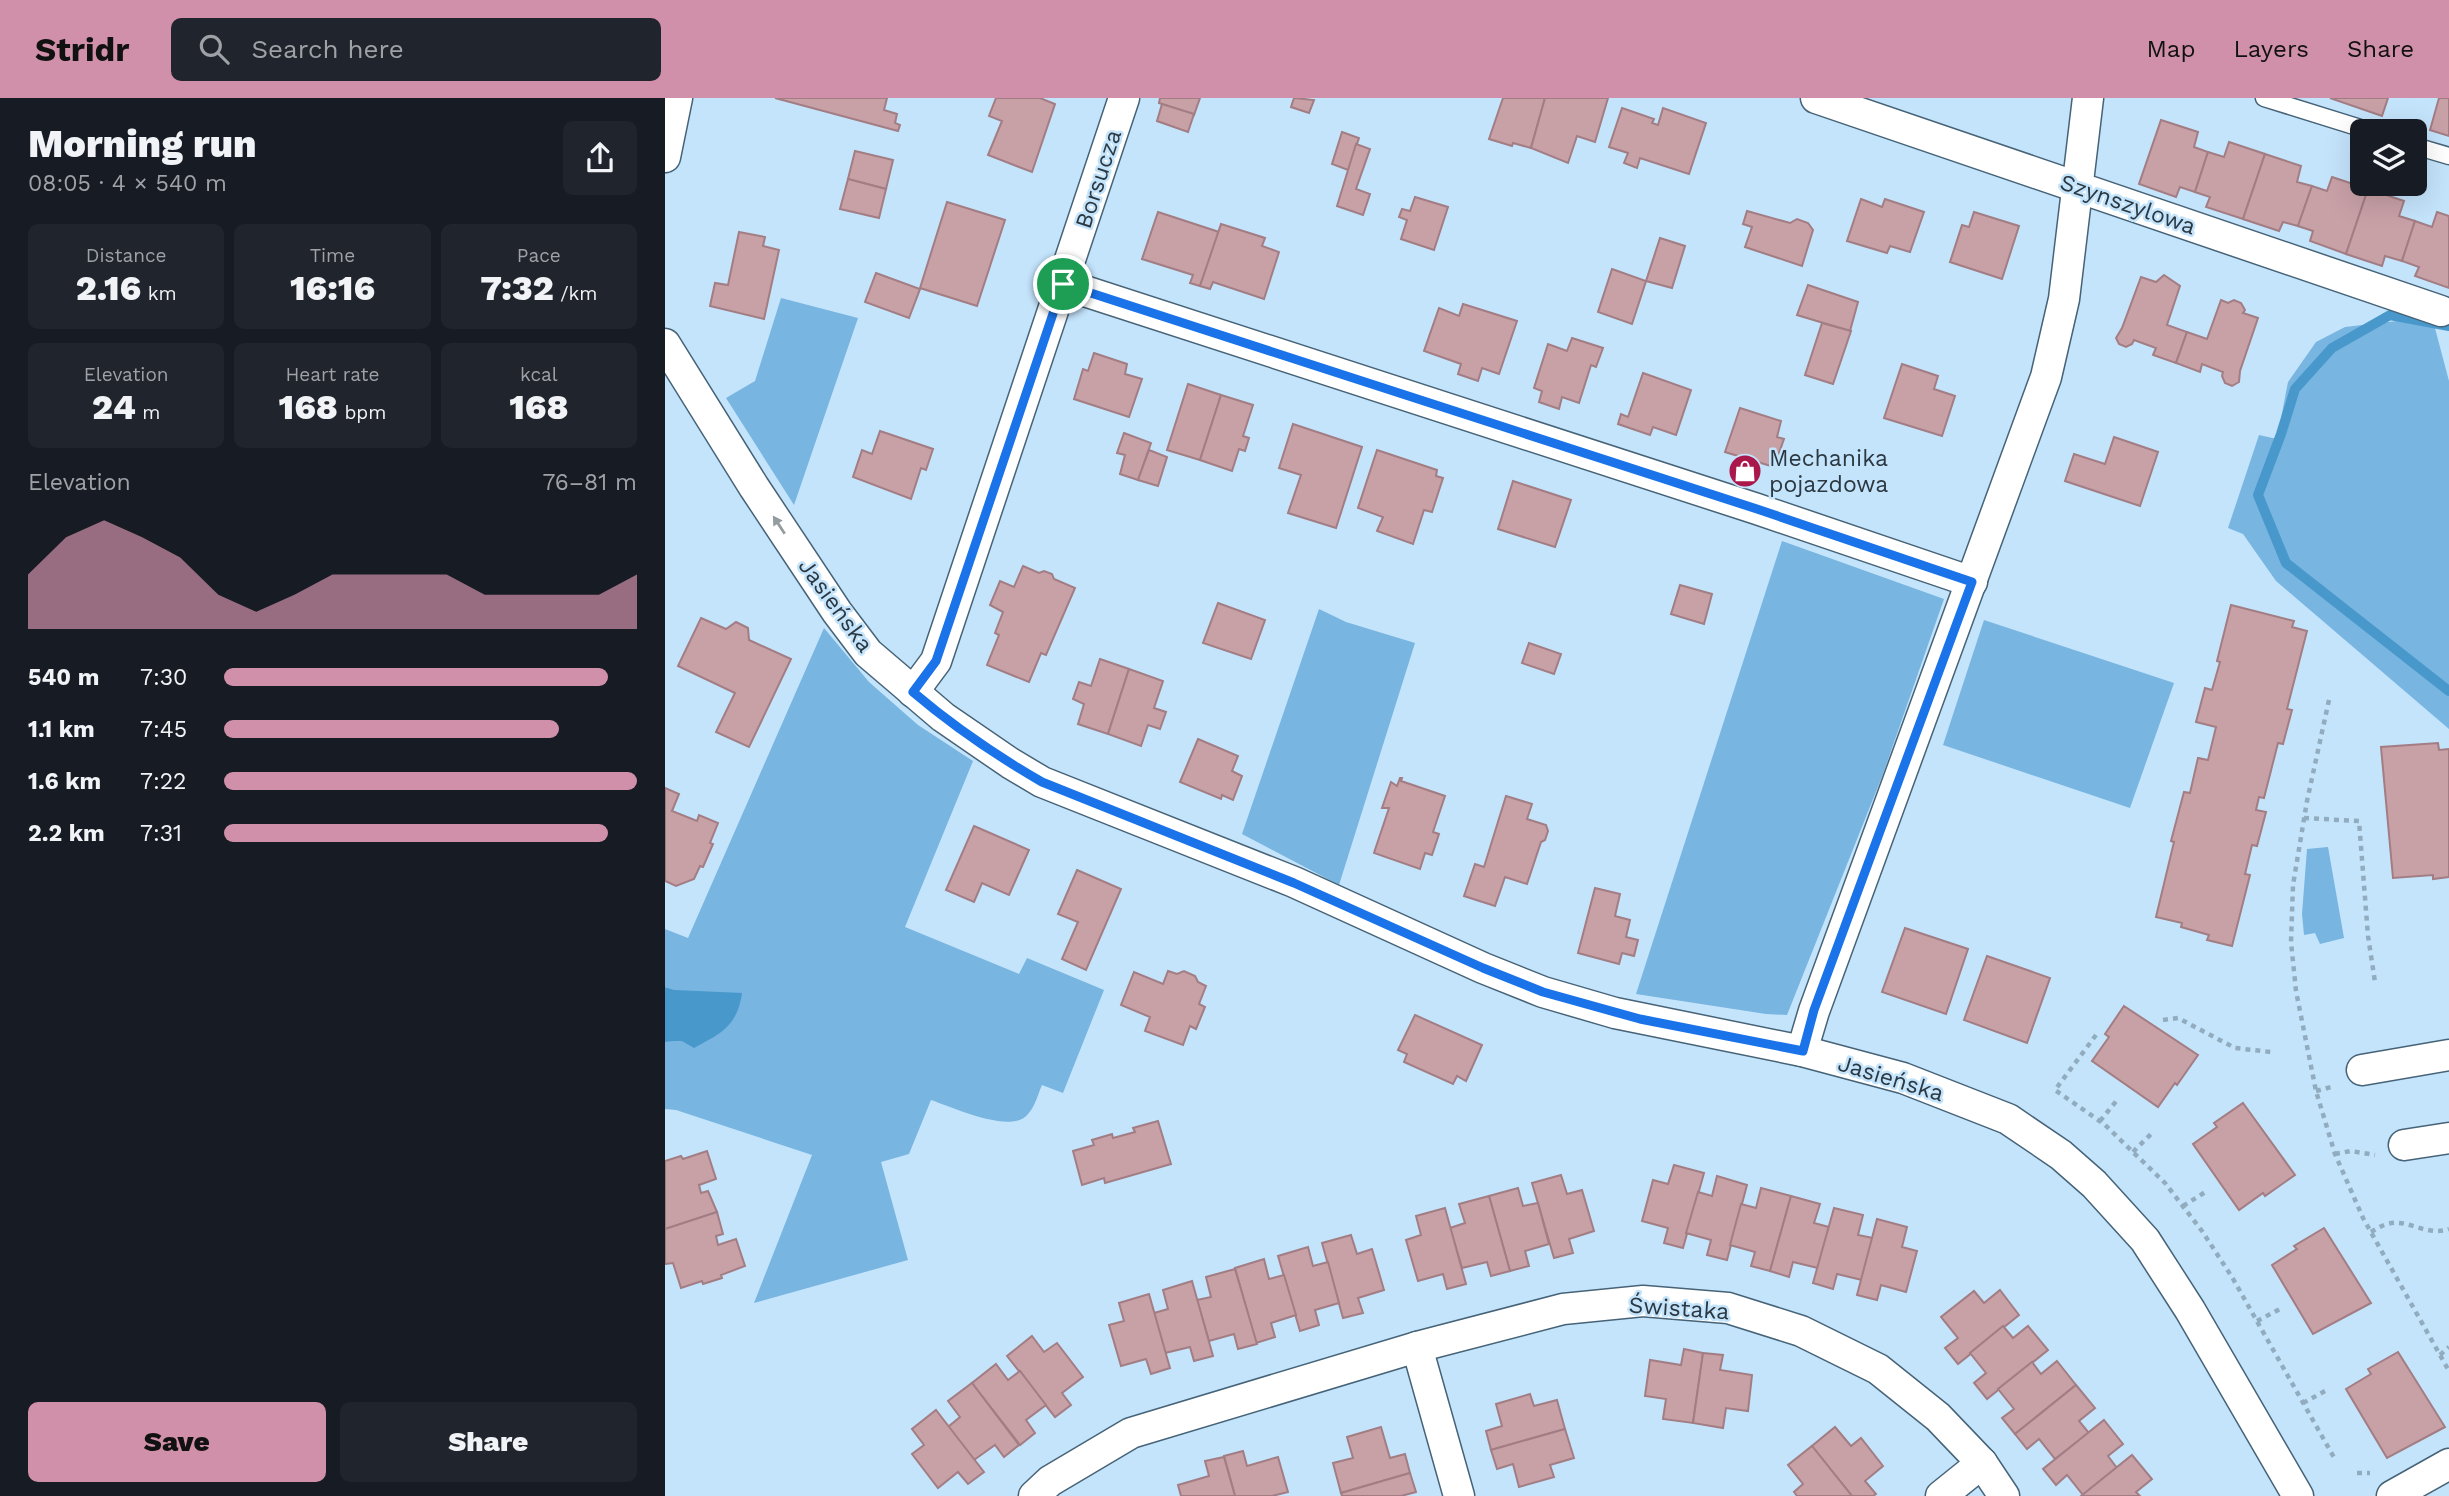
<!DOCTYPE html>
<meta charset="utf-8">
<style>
body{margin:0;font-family:"Work Sans",sans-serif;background:#20242c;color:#f1f3f6;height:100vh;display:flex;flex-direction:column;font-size:26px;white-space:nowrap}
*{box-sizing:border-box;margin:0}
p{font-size:23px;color:#9ea1a6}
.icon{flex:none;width:38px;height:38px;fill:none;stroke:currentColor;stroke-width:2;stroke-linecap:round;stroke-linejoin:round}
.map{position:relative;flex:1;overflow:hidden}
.details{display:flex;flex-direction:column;background:#171b24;width:665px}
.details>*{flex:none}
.tools{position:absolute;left:1685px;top:21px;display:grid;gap:14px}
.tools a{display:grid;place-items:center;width:77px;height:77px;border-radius:10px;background:#171b24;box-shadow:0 7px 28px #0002;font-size:35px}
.pin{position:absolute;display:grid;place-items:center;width:60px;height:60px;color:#fff;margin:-30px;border:4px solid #fff;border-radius:50%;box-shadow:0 2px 7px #0007}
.round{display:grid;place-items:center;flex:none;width:74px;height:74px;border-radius:10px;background:#20242c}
.headline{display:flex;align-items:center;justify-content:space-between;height:119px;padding:0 28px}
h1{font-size:38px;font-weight:800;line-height:52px}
.figures{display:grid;grid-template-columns:repeat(3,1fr);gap:10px;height:119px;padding:7px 28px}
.figures div{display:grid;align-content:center;border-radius:10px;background:#20242c;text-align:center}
.figures b{font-size:35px;font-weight:800}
.figures small{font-size:19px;font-weight:400}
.figures p{font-size:19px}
.chart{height:196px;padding:14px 28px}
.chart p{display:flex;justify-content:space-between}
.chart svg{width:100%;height:126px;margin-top:7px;fill:#d190a9;opacity:.7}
.action{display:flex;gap:14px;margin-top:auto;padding:14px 28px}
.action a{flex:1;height:80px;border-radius:10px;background:#d190a9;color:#111;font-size:28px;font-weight:800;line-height:80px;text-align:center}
.action a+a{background:#20242c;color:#f1f3f6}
ul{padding:0 28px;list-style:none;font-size:23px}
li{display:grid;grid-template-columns:112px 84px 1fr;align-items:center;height:52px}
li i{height:18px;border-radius:9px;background:#d190a9}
header{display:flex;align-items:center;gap:42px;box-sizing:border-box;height:98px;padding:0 35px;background:#d190a9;color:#111}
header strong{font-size:33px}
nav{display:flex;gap:38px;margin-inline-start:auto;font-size:24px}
.search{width:490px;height:63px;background:#20242c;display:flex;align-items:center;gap:18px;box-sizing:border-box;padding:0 24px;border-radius:10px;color:#9ea1a6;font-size:26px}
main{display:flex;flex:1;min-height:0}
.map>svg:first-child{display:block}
.green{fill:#78b5e0}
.water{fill:#4998cb}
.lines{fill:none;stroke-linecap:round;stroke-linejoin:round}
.stream{stroke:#4998cb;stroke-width:10}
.building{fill:#c8a1a7;stroke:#a27d83;stroke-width:2}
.lane-casing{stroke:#466377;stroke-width:19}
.street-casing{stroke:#466377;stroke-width:33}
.path{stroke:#92acbf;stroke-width:4.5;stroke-dasharray:5 5;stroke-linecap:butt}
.lane{stroke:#fff;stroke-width:16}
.street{stroke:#fff;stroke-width:30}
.oneway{fill:#959ca0}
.route-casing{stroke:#fff;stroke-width:14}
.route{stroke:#1a73e8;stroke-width:9}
.labels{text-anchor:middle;stroke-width:5;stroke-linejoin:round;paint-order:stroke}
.street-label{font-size:23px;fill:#2b3841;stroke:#c4e4fc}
.poi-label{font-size:23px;fill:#2b3841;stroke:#c4e4fc;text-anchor:start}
</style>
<header>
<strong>Stridr</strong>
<div class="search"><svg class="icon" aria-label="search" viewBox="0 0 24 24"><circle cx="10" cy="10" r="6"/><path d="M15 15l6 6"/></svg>Search here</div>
<nav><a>Map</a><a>Layers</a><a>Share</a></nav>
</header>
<main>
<section class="details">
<div class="headline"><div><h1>Morning run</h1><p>08:05 · 4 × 540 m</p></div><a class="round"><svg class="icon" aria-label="share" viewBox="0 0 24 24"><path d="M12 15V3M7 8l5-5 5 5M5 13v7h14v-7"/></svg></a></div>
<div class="figures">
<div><p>Distance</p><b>2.16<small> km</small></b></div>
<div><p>Time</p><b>16:16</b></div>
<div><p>Pace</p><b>7:32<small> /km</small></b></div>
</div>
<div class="figures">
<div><p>Elevation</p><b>24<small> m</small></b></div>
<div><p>Heart rate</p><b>168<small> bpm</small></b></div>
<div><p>kcal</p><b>168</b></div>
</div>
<div class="chart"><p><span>Elevation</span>76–81 m</p>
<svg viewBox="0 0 160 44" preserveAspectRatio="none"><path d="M0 44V25L10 12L20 6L30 12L40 19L50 32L60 38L70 32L80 25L90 25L100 25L110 25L120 32L130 32L140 32L150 32L160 25V44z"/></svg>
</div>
<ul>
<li><b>540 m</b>7:30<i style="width:93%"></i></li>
<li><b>1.1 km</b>7:45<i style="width:81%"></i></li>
<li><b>1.6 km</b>7:22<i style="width:100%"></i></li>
<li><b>2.2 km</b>7:31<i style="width:93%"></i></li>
</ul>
<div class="action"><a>Save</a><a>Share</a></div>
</section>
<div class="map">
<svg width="1784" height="1398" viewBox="0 0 1784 1398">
<rect width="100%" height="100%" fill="#c4e4fc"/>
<g class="green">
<path d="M116,200L193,220L129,407L61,300L90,283Z"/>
<path d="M1767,219L1784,283V631L1611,483L1578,436L1563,430L1594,337L1612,341L1623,284L1651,244L1680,229Z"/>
<path d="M1117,443L1279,501L1218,676L1122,917L1101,916L971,896Z"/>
<path d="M654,511L681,524L750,545L674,787L577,736Z"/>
<path d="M1319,522L1509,585L1465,710L1278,647Z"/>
<path d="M159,530L204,584L253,627L308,663L240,829L354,876L362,860L439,892L398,995L377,987C373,996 370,1009 363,1016C347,1037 287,1009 266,1002L244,1056L216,1064L243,1162L89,1205L147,1057L11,1012L0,1011V944L17,943L10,892L0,889V831L23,840Z"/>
<path d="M1663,749L1679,840L1655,846L1650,835L1639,837L1637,816L1642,751Z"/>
</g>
<path class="water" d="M0,889L10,892L77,895C72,929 56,935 29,950L17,943L0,944Z"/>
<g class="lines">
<path class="stream" d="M1784,228L1725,217L1667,250L1630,291L1616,336L1593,397L1621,465L1784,593"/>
</g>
<g class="building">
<path d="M110,0H222L219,12L232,16L230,25L235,27L233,33Z"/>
<path d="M331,0H375L390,6L367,74L323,57L337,23L324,18Z"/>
<path d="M495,0H535L529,17L494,5Z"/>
<path d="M629,0L649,2L644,15L626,9Z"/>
<path d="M838,0H880L866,50L848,45L847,48L824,41Z"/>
<path d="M880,0H943L930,44L912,38L903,65L866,50Z"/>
<path d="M1665,0H1723L1717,18Z"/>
<path d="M1774,0H1784V38L1765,32Z"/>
<path d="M497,6L529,16L523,34L492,23Z"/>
<path d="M957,10L989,21L987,25L993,27L998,10L1041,25L1024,76L975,60L972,70L959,65L963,55L944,49Z"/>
<path d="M1496,22L1533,34L1529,49L1543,54L1530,94L1515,89L1511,99L1474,86Z"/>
<path d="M677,34L694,40L683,72L667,66Z"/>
<path d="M1564,44L1600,56L1578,121L1541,109L1545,99L1530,94L1543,54L1559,59Z"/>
<path d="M691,46L705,51L691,91L705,96L698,117L672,108Z"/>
<path d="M190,53L228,62L221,91L183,81Z"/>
<path d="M1600,56L1636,68L1632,84L1647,88L1633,128L1618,124L1614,133L1578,121Z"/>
<path d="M1667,79L1703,91L1681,156L1645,143L1648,133L1633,128L1647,88L1662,93Z"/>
<path d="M183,81L221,91L214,120L175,111Z"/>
<path d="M1703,91L1739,103L1734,118L1750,123L1737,163L1720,158L1717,168L1681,156Z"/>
<path d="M750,99L783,109L769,152L736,141L742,122L734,119L737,111L745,113Z"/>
<path d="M1196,101L1217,109L1220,101L1259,114L1245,154L1225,148L1222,155L1182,143Z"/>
<path d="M282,104L340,122L312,208L255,190Z"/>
<path d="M1082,113L1125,125L1132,121L1143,125L1148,132L1137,168L1080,149L1087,129L1078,126Z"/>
<path d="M493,114L554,134L535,188L525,185L528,177L477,161Z"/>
<path d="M1309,114L1354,128L1337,181L1285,164L1297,127L1304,129Z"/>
<path d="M1772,114L1784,118V190L1750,178L1754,169L1737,163L1750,123L1767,129Z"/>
<path d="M556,126L600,140L597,148L614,154L599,201L548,184L545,191L535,188Z"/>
<path d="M74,134L100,139L98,148L114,152L99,221L45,208L50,185L63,187Z"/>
<path d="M995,140L1020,148L1007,190L981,183Z"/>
<path d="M947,171L981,183L967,226L933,214Z"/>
<path d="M211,175L255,191L244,220L200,204Z"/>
<path d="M1499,177L1515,188L1502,227L1522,234L1511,265L1488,257L1491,250L1469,242L1467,246L1461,249L1454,246L1451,240L1457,230L1476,179L1491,184Z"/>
<path d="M1143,187L1193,204L1185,233L1132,217Z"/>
<path d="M1556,202L1563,205L1569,202L1576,205L1580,212L1578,215L1593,220L1575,273L1574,284L1567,288L1560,285L1557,278L1558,274L1537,266L1535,274L1511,265L1522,234L1542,241Z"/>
<path d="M798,206L852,223L834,276L817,270L813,283L793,276L796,266L759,253L774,210L794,218Z"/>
<path d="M1157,225L1186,233L1168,286L1140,277Z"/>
<path d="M907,240L938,250L931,269L926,267L914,305L897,299L894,311L874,304L877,293L869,290L883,246L902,253Z"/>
<path d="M429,255L462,266L460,276L477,281L464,319L409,301L418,271L423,273Z"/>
<path d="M1237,266L1273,278L1269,291L1290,298L1277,338L1219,320Z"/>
<path d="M978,275L1026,292L1011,337L988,329L985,337L953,326L956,316L963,319Z"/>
<path d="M523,286L556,297L535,362L502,352Z"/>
<path d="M556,297L588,307L578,338L584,340L580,353L574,351L567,373L535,362Z"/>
<path d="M1075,310L1116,323L1112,339L1119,341L1109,369L1060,354Z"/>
<path d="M628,326L697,349L671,430L623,415L636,377L614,370Z"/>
<path d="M215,333L268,351L261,372L256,370L246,401L188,379L197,352L207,356Z"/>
<path d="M459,335L486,345L473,382L455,376L460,357L452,355Z"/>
<path d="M1449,339L1493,354L1475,408L1400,383L1409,356L1440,366Z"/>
<path d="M484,352L502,359L493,388L473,382Z"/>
<path d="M712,352L772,372L771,378L778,380L767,414L759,412L748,446L712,433L718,419L693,410Z"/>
<path d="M848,383L906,402L890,449L833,431Z"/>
<path d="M358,468L374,475L379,473L387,476L389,481L410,490L381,557L376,555L364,584L322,567L334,537L330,535L338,514L325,507L335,483L349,489Z"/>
<path d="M1015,487L1047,496L1039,526L1006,516Z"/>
<path d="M553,505L600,522L586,561L538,545Z"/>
<path d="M1566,507L1629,523L1627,529L1642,533L1622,611L1627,612L1618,646L1613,645L1599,700L1594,699L1591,712L1601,714L1592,748L1587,747L1580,776L1585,777L1567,848L1542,842L1544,837L1516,829L1517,825L1491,819L1509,744L1506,743L1519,694L1525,695L1533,660L1543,662L1551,629L1531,624L1540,590L1547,592L1555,564L1552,563Z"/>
<path d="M36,520L61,531L71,524L83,530L84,542L126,561L84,649L51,634L70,595L13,568Z"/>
<path d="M864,545L896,556L889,576L857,565Z"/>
<path d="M435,561L464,571L443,636L413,626L419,606L408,601L414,584L426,588Z"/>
<path d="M464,571L498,583L489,610L501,614L495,631L483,627L476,648L443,636Z"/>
<path d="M533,641L573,658L567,673L577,678L568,702L557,697L556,701L515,684Z"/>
<path d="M1773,645L1774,652L1784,651V779L1768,781V777L1728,780L1716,649Z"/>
<path d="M735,680H737L736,683L780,698L768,734L774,736L767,757L760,755L755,771L709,755L724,710H717L726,684L732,688Z"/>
<path d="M0,690L14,696L7,713L32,723L34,717L53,725L45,745L48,746L38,769L35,768L29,781L11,788L0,783Z"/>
<path d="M841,698L867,706L862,721L881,727L883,733L880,742L876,744L862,786L840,779L830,808L799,798L810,766L819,769Z"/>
<path d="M309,728L364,752L344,797L317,785L309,804L281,792Z"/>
<path d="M412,772L456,791L421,872L397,861L413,824L393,816Z"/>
<path d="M930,790L955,796L950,818L965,822L961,839L973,842L969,858L957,855L954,866L913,855Z"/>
<path d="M1240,830L1303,851L1281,916L1217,894Z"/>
<path d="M1322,858L1385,880L1362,945L1299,922Z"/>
<path d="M503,873L512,876L519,873L530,878L533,884L541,888L534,906L540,909L531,931L525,928L518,947L480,933L485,919L456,907L469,874L498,886Z"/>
<path d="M1459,908L1533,957L1512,987L1510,985L1493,1009L1427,963L1444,939L1440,936Z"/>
<path d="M750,917L817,947L801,983L792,978L788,986L739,964L742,956L733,952Z"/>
<path d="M1578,1005L1630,1077L1600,1098L1598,1095L1574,1112L1528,1046L1552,1029L1549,1025Z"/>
<path d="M493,1023L506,1066L440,1085L439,1080L417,1087L408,1053L429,1047L427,1042L447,1036L448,1040L470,1034L468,1030Z"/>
<path d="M42,1053L51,1081L34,1087L36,1095L43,1093L52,1114L0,1131V1063L16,1058L18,1061Z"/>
<path d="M1009,1067L1039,1075L1018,1150L999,1145L1003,1130L977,1123L988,1082L1003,1086Z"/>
<path d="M896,1077L902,1096L917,1092L929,1133L904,1141L908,1155L889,1160L867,1085Z"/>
<path d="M1052,1078L1082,1087L1062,1162L1042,1157L1046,1142L1021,1135L1033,1094L1047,1098Z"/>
<path d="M853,1090L858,1108L873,1105L884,1146L860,1153L864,1168L845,1173L824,1098Z"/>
<path d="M1096,1090L1126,1098L1105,1173L1086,1168L1090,1154L1065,1147L1076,1106L1091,1110Z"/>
<path d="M824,1098L845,1173L826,1178L822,1164L797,1170L785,1130L800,1125L794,1106Z"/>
<path d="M1126,1098L1155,1106L1149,1125L1164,1129L1153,1170L1128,1164L1124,1179L1105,1173Z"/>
<path d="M780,1110L801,1186L782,1191L778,1176L753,1183L741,1142L756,1137L751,1118Z"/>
<path d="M1169,1110L1198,1117L1193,1137L1208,1140L1197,1182L1172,1176L1168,1191L1148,1185Z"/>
<path d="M52,1114L58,1136L51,1138L53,1147L71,1141L80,1168L56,1177L57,1180L38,1186L37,1183L16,1190L8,1165L0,1166V1131Z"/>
<path d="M1212,1121L1242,1129L1237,1149L1252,1153L1241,1194L1216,1187L1212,1202L1192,1197Z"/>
<path d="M1659,1130L1706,1205L1648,1236L1607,1167L1632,1151L1629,1148Z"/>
<path d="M686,1137L692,1156L707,1151L719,1192L693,1200L698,1215L678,1220L657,1145Z"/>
<path d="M643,1149L648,1168L663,1164L674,1205L650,1212L654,1227L635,1233L613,1158Z"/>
<path d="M599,1161L604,1181L619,1177L631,1217L606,1225L610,1239L591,1245L570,1170Z"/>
<path d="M570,1171L592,1246L573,1251L569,1236L544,1243L532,1202L546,1199L541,1179Z"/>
<path d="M527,1183L548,1258L529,1263L525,1249L500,1255L489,1215L503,1211L498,1192Z"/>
<path d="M1335,1192L1354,1217L1293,1266L1280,1250L1293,1240L1276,1219L1309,1193L1319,1205Z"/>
<path d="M484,1196L505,1270L486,1276L481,1261L456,1268L444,1227L459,1223L454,1205Z"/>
<path d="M1338,1228L1348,1240L1363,1228L1383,1252L1322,1301L1309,1285L1321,1275L1305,1255Z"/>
<path d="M367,1238L379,1254L392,1245L418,1279L397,1295L406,1307L390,1319L342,1258Z"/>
<path d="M1019,1251L1038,1255L1028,1325L998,1321L1001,1301L980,1298L985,1262L1016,1267Z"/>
<path d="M1733,1254L1780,1329L1722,1360L1681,1291L1706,1276L1703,1271Z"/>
<path d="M1038,1255L1058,1257L1055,1272L1087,1277L1083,1313L1061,1310L1058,1330L1028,1325Z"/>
<path d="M1392,1263L1411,1287L1350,1336L1337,1320L1349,1311L1333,1291L1367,1264L1376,1276Z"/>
<path d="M331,1266L343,1282L355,1273L381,1307L361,1322L370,1335L355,1347L307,1285Z"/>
<path d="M307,1285L354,1347L339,1359L330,1347L309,1362L283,1329L295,1319L283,1303Z"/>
<path d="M1411,1287L1430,1310L1414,1323L1424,1335L1390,1361L1374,1341L1362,1351L1350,1336Z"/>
<path d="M865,1296L869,1308L892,1302L900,1331L826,1352L821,1333L837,1328L831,1306Z"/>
<path d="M271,1312L319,1374L303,1386L293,1374L273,1390L247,1356L259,1347L247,1331Z"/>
<path d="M1439,1322L1458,1346L1443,1358L1452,1370L1418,1397L1402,1377L1391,1387L1378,1371Z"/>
<path d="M716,1329L725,1360L740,1356L745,1375L676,1395L668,1365L688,1360L682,1339Z"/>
<path d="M1170,1329L1186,1348L1196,1340L1218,1368L1200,1383L1211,1396L1208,1398H1187L1147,1348Z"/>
<path d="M900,1331L909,1360L885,1367L889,1379L854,1389L848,1366L832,1371L826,1352Z"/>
<path d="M1147,1348L1187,1398H1132L1129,1394L1138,1386L1123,1367Z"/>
<path d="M578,1353L582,1368L613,1359L623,1394L607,1398H570L559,1358Z"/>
<path d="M1467,1357L1487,1381L1471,1394L1475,1398H1416Z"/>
<path d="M559,1359L570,1398H516L513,1387L544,1378L540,1363Z"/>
<path d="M745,1375L751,1394L736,1398H677L676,1395Z"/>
</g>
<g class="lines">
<defs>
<g id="lane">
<path d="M1599,0L1705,33"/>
<path d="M1750,48L1784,58"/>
</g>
<g id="street">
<path d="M1151,0L1776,213"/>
<path d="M0,59L12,0"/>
<path d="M398,186L1092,411L1307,484"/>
<path d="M0,246L89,389L172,514L203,555L278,619L345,665L377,684L629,784L818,870L878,894L950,915L1137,953L1238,980L1343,1021L1396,1057L1429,1086L1480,1142L1525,1212L1633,1398"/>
<path d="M248,594L271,563L459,0"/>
<path d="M1137,953L1149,913L1381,279L1399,201L1423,0"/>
<path d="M1697,972L1784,957"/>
<path d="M1739,1047L1784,1040"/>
<path d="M752,1249L794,1398"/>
<path d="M369,1398L385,1383L466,1335L752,1249L898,1211L978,1203L1063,1210L1136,1233L1213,1271L1273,1319L1317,1365L1339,1398"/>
<path d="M1276,1398L1317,1365"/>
<path d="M1727,1398L1784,1366"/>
</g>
</defs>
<use href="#lane" class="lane-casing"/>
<use href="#street" class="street-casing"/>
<g class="path">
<path d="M1664,602L1642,703L1628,787L1626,844L1631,893L1651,993L1670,1056L1698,1120L1784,1273"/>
<path d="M1639,720L1694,723L1703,838L1710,884"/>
<path d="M1498,922L1513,920L1570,950L1606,954"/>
<path d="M1431,937L1390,992L1439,1026L1500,1085L1537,1133L1567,1179L1671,1363"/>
<path d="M1651,993L1670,988"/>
<path d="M1435,1023L1453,1001"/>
<path d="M1468,1054L1489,1033"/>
<path d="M1670,1056L1686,1053L1710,1057"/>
<path d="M1518,1108L1542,1093"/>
<path d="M1706,1134C1711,1131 1716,1128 1722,1126C1743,1120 1761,1139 1784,1131"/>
<path d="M1592,1223L1615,1211"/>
<path d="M1775,1257L1784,1249"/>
<path d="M1638,1305L1662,1292"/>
<path d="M1692,1375H1705"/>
</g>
<use href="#lane" class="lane"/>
<use href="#street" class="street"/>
</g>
<defs><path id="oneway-solid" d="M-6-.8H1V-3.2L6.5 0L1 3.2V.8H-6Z" transform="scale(1.75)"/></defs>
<use class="oneway" href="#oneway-solid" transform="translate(114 427) rotate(-123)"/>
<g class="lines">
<defs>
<path id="route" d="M398,186L1092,411L1307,484L1149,912L1138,953L975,921L878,894L818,870L629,785L377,684C332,658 288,628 248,594L271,563Z"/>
</defs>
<use href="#route" class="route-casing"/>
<use href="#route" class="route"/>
</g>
<defs>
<symbol id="shop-disc" viewBox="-11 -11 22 22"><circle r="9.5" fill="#aa174b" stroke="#c4e4fc"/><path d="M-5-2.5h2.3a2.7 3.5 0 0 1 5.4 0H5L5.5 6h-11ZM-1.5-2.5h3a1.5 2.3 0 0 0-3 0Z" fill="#fff"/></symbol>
</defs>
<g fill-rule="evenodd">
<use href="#shop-disc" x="1061" y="354" width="38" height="38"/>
</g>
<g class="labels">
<g class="street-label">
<text transform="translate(433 81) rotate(-72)" y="8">Borsucza</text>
<text transform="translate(1463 106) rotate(19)" y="8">Szynszylowa</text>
<text transform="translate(171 507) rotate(54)" y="8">Jasieńska</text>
<text transform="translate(1226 980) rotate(17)" y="8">Jasieńska</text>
<text transform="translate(1014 1210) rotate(4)" y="8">Świstaka</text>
</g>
<g class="poi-label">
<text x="1104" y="368">Mechanika<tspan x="1104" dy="26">pojazdowa</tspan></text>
</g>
</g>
</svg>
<div class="tools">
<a><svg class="icon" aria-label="layers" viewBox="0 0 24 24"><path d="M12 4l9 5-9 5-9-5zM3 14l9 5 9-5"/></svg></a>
</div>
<div class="pin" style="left:398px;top:186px;background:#1e9e55"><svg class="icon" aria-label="arrive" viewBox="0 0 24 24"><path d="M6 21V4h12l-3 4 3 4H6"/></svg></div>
</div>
</main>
